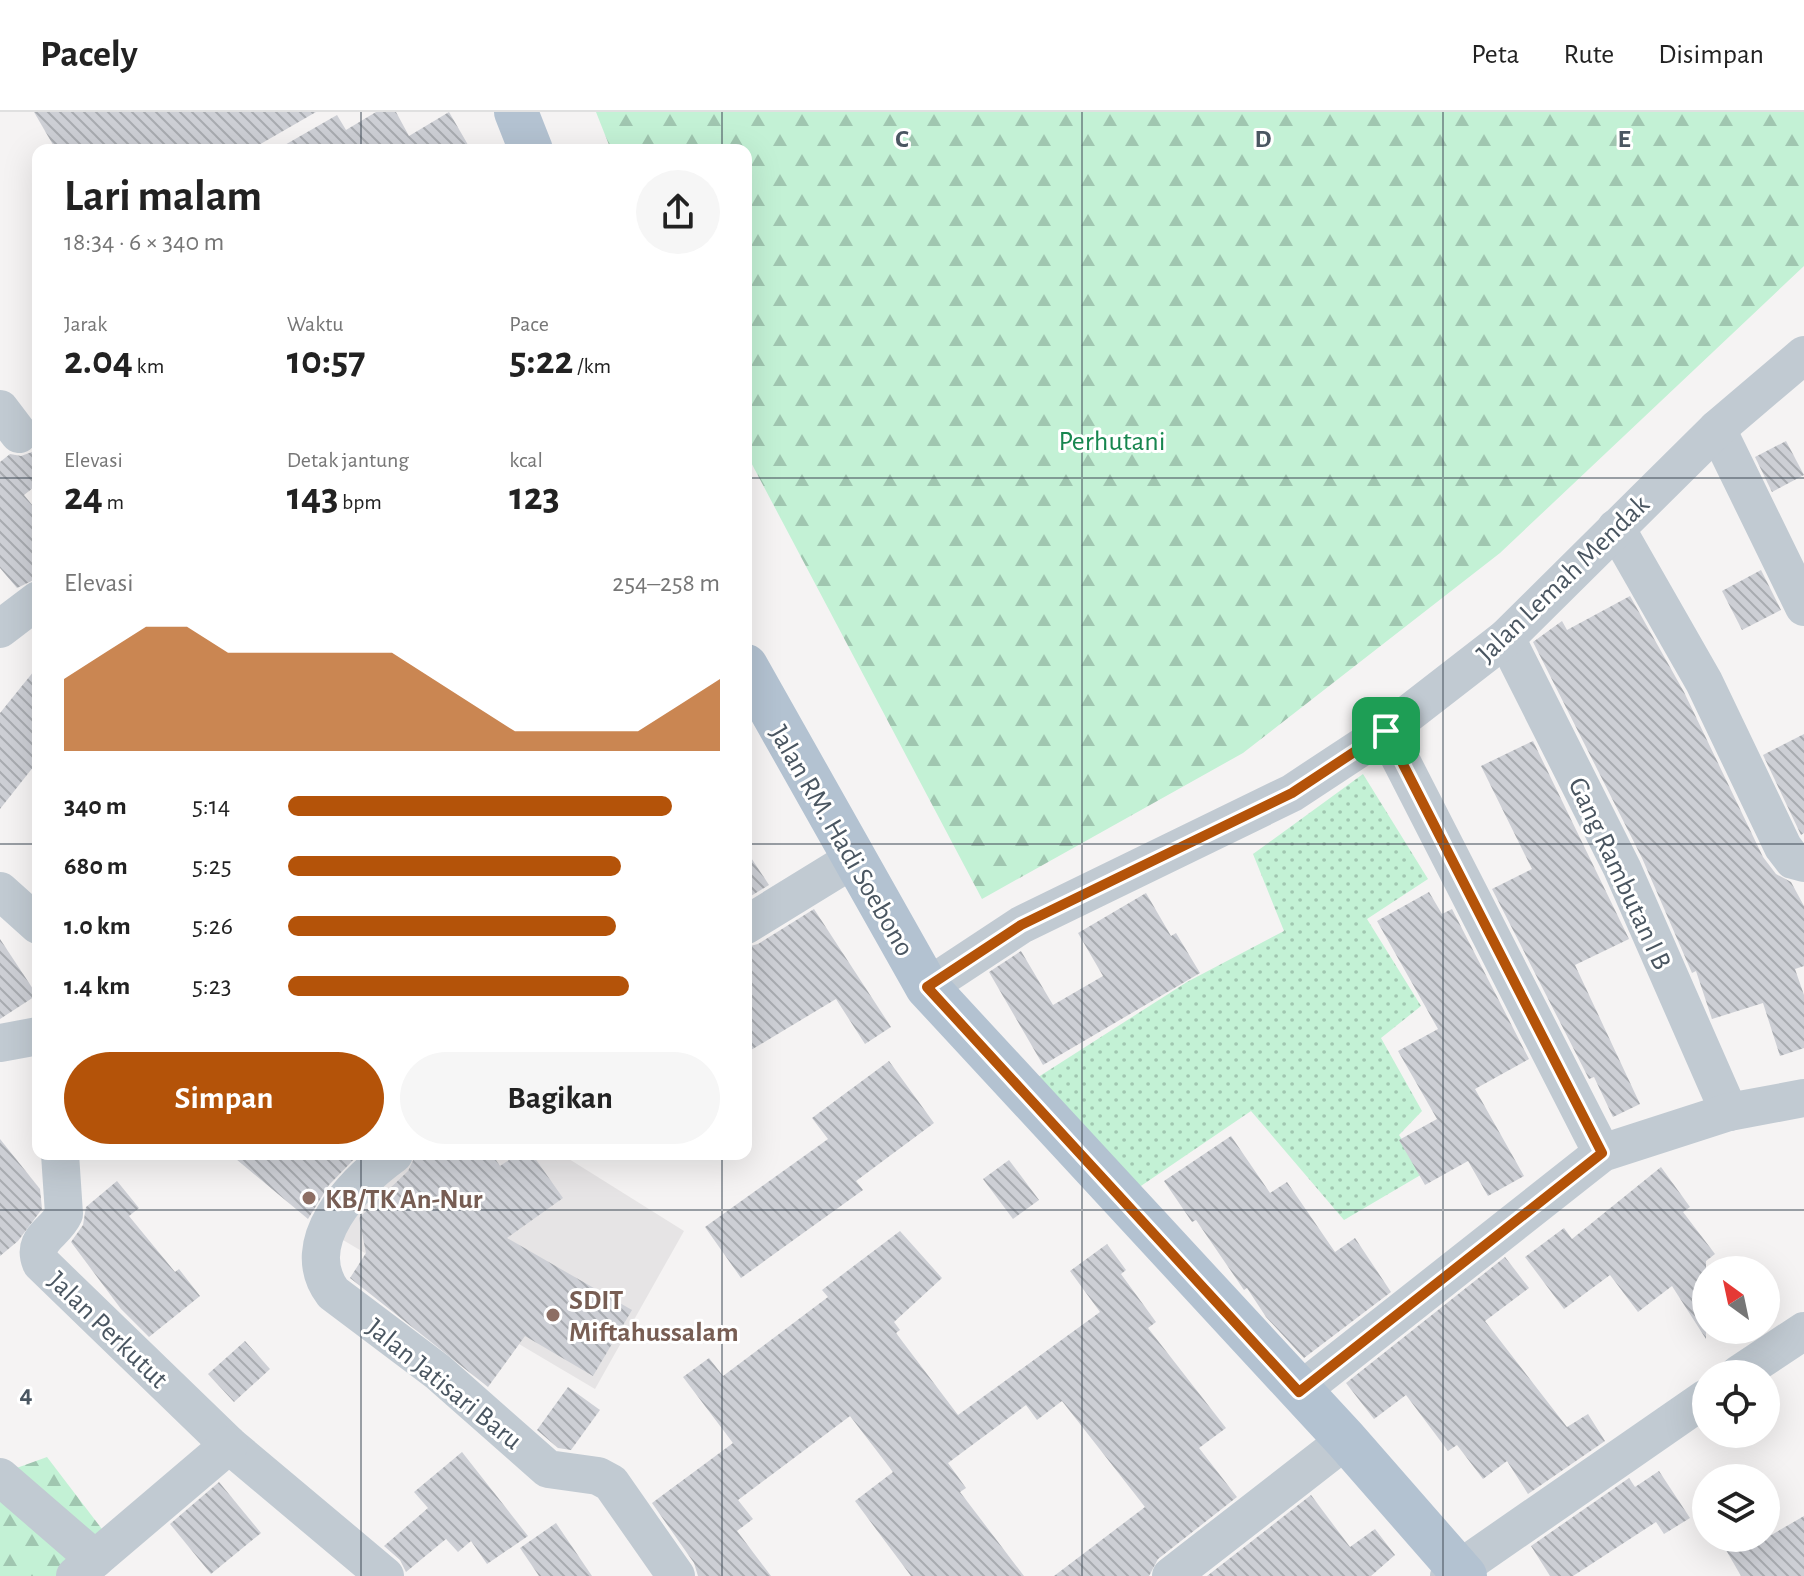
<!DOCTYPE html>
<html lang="id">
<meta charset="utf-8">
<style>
body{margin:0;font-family:"Alegreya Sans",sans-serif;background:#f6f6f6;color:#222;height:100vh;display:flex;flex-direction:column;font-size:30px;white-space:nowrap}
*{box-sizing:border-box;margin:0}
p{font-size:26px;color:#767676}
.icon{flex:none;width:44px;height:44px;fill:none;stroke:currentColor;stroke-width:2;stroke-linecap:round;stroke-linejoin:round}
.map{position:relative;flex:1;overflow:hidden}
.sheet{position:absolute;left:32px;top:32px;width:720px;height:1016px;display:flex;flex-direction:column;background:#fff;border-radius:16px;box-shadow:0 8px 32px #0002}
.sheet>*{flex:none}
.needle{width:52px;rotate:327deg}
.fabs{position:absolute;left:1692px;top:1144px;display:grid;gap:16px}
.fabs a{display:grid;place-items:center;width:88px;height:88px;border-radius:50%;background:#fff;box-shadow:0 8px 32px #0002;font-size:40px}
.pin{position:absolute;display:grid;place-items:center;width:68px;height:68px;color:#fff;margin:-34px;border-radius:16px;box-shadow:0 4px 12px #0006}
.round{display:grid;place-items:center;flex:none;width:84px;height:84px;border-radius:42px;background:#f6f6f6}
.summary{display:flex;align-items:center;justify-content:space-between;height:136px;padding:0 32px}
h1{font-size:44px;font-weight:700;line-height:60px}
.metrics{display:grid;grid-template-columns:repeat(3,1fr);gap:12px;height:136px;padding:8px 32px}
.metrics div{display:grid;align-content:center}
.metrics b{font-size:40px;font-weight:700}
.metrics small{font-size:22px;font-weight:400}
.metrics p{font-size:22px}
.chart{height:224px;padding:16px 32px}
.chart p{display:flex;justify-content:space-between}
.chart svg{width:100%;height:144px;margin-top:8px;fill:#b45309;opacity:.7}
.primary-button{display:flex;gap:16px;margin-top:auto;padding:16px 32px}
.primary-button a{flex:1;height:92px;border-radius:48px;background:#b45309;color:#fff;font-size:32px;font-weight:700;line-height:92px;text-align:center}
.primary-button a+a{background:#f6f6f6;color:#222}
ul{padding:0 32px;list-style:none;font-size:26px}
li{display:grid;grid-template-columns:128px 96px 1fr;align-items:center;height:60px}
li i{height:20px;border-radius:10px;background:#b45309}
header{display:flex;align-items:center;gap:48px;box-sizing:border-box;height:112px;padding:0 40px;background:#fff;border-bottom:2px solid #e0e0e0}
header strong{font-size:38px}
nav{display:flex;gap:44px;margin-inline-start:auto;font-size:28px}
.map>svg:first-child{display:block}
.education{fill:#e6e4e5}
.grass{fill:url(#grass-dots)}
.forest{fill:url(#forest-firs)}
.building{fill:url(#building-back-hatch)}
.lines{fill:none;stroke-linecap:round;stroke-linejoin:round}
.minor{stroke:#c1cad2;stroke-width:38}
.primary{stroke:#b3c2d1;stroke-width:44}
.route-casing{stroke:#fff;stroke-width:16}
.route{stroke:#b45309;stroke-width:10}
.grid{fill:none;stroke:#4a5661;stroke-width:2;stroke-opacity:0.55}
.education-dot{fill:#8d6e63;stroke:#fff;stroke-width:3}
.labels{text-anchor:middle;stroke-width:6;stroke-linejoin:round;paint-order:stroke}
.park-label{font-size:28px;fill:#17864f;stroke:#fff}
.street-label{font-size:28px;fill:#4a5661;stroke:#fff}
.education-label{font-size:28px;font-weight:bold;fill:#785e54;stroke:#fff;text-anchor:start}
.grid-label{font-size:26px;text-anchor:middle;font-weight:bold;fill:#4a5661;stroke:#fff;stroke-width:6;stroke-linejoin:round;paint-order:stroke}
</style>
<header>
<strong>Pacely</strong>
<nav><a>Peta</a><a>Rute</a><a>Disimpan</a></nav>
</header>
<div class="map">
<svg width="1804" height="1464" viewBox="0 0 1804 1464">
<defs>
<pattern id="grass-dots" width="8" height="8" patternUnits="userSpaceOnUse" patternTransform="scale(2)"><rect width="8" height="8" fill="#c3f1d5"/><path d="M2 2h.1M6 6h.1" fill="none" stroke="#a0c6b0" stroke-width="1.8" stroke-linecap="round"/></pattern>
<pattern id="forest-firs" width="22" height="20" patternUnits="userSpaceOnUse" patternTransform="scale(2)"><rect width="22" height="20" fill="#c3f1d5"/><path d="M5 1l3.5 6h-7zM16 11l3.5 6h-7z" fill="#a0c6b0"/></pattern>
<pattern id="building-back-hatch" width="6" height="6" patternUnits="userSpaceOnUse" patternTransform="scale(2)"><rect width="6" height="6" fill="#cdcfd5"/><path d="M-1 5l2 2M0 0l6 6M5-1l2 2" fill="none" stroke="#a8abb0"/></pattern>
</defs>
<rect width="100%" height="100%" fill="#f5f3f3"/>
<path class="education" d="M403,1042H561L684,1119L595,1277L343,1128L353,1093Z"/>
<path class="grass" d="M1363,662L1428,767L1367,807L1421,894L1381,926L1422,999L1399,1023L1424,1061L1344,1108L1251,999L1135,1078L1032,969L1187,870L1284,819L1253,742Z"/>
<g class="forest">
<path d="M596,0H1804V154L1500,441L1243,641L982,787L746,341V38H611Z"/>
<path d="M47,1345L108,1425L61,1464H0V1362Z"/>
</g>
<g class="building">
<path d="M34,0H316L250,38H56Z"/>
<path d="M376,0H396L409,24L449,0L471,38H276L337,3L346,18Z"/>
<path d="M1786,329L1804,363L1772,380L1755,345Z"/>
<path d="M38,332V372L24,383L38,400V466L17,476L0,456V350L10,342L21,344L32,340Z"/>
<path d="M1761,458L1781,498L1742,518L1722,479Z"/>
<path d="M1630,484L1684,580L1763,745L1776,762L1791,770L1804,794V854L1795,857L1804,883V936L1780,944L1763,891L1712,907L1696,859L1692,861L1642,746L1533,530L1562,509L1567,518Z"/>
<path d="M38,554V649L0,697V601Z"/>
<path d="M1804,622V721L1801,723L1763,643Z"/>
<path d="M1533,629L1629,827L1575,853L1640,992L1613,1005L1594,965L1589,967L1492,777L1532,757L1481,654Z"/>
<path d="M746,738L769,773L746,787Z"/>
<path d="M1429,780L1442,802L1452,797L1529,947L1475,977L1524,1064L1488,1084L1468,1049L1425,1073L1399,1028L1437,1007L1398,939L1438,917L1377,809Z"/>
<path d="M1146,781L1171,824L1176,821L1200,861L1043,953L989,860L1021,839L1053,893L1103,864L1078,821Z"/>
<path d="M814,797L891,915L865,932L836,887L746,941V835L758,832Z"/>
<path d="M0,827L37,883L0,907Z"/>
<path d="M889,949L934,1011L856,1069L863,1078L741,1166L705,1115L828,1027L812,1006Z"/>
<path d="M1231,1024L1270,1081L1287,1070L1335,1140L1355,1126L1391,1180L1304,1246L1266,1205L1247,1176L1244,1178L1196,1108L1192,1110L1164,1069Z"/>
<path d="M0,1027L40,1077L42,1097L18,1129L0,1144Z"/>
<path d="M230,1042H359L329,1073L308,1107Z"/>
<path d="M416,1042H492L500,1054L518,1042H532L563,1086L507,1126L632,1198L593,1264L525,1224L488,1275L350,1166L366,1141L359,1106L408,1059Z"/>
<path d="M1009,1048L1039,1088L1013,1107L983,1067Z"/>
<path d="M1661,1055L1690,1095L1683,1100L1715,1142L1706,1149V1227L1672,1174L1638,1200L1610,1163L1564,1197L1525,1145L1564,1116L1572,1127Z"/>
<path d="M117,1069L139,1096L129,1104L175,1160L179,1157L200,1184L149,1225L121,1197L71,1130L83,1113L86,1095Z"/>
<path d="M900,1119L942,1166L894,1210L900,1218L896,1221L958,1303L1100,1200L1070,1159L1107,1132L1126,1158L1121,1162L1156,1210L1148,1216L1226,1316L1199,1336L1237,1385L1158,1447L1149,1464H1054L1145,1395L1062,1289L1037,1308L1026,1293L948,1351L966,1376L960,1380L1024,1464H911L855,1389L893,1360L850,1304L738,1388L753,1407L737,1419L771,1464H698L694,1451L652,1391L733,1331L683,1265L709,1246L723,1264L828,1185L822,1178Z"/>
<path d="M1505,1145L1529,1176L1485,1209L1567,1315L1588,1302L1605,1329L1528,1382L1507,1349L1483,1367L1457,1333L1448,1339L1406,1283L1374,1307L1346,1271Z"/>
<path d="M245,1229L270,1257L234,1290L208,1262Z"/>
<path d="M568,1275L600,1298L571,1338L558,1336L537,1318Z"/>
<path d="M462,1340L528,1424L487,1452L471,1429L458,1440L446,1427L406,1460L400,1448L384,1434L428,1396L414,1380Z"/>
<path d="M1659,1359L1690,1406L1664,1422L1656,1410L1573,1464H1550L1531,1434L1629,1366L1635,1375Z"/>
<path d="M219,1370L261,1421L211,1462L170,1412Z"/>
<path d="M1311,1383L1350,1435L1375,1417L1395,1443L1371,1464H1207Z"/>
<path d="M1804,1404V1464H1741L1719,1426H1766Z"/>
<path d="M556,1411L592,1464H539L520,1436Z"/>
</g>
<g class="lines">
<g class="minor">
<path d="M0,297L19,322"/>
<path d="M1717,317L1804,495"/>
<path d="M1616,416L1704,570L1783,735L1793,748L1804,751"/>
<path d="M0,517L38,488"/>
<path d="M1506,526L1622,756L1729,1000"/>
<path d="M1386,619L1602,1041"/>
<path d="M0,779L38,813"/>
<path d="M746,813L855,746"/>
<path d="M927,875L1021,813L1292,681L1386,619L1506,526L1717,317L1804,243"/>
<path d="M0,931L38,924"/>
<path d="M60,1042L64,1102C55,1122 31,1126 41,1151L229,1333L385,1464"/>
<path d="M394,1042C354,1071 295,1131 333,1181L438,1260L548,1357L598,1364L611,1371L676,1464"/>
<path d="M1739,1262L1804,1219"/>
<path d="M1299,1280L1602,1041L1729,1000L1804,986"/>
<path d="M0,1365L95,1447"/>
<path d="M75,1464L229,1333"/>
<path d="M1171,1464L1346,1328"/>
<path d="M1449,1464L1706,1286"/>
</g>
<g class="primary">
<path d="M516,0L531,38"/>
<path d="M746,554L927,875L1346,1328L1465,1464"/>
</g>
</g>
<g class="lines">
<defs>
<path id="route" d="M1386,619L1602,1041L1299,1280L927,875L1021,813L1292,681Z"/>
</defs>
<use href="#route" class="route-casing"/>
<use href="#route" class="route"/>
</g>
<path class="grid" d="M361,0V38M722,0V38M1082,0V1464M1443,0V1464M0,366H38M746,366H1804M0,732H38M746,732H1804M361,1042V1464M722,1042V1464M0,1098H1804"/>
<g class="education-dot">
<circle cx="309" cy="1086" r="8"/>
<circle cx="553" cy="1203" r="8"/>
</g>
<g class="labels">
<g class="park-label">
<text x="1112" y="338">Perhutani</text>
</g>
<g class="street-label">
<text transform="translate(1562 466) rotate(-44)" y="10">Jalan Lemah Mendak</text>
<text transform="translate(843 728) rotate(60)" y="10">Jalan RM. Hadi Soebono</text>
<text transform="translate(1621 761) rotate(65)" y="10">Gang Rambutan I B</text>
<text transform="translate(109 1217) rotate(44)" y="10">Jalan Perkutut</text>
<text transform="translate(445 1271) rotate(39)" y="10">Jalan Jatisari Baru</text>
</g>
<g class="education-label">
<text x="325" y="1096">KB/TK An-Nur</text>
<text x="569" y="1197">SDIT<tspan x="569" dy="32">Miftahussalam</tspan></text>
</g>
</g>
<g class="grid-label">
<text x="902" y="35">C</text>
<text x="1263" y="35">D</text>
<text x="1624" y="35">E</text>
<text x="26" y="1290">4</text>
</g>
</svg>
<div class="fabs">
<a><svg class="needle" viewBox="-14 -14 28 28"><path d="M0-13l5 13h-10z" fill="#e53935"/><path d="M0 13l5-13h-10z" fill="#767676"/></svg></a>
<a><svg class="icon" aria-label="locate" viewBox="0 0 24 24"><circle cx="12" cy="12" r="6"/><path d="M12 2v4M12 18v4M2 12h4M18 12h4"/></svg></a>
<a><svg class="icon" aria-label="layers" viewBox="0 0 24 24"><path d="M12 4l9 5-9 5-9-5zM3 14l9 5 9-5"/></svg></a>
</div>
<div class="pin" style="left:1386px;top:619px;background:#1e9e55"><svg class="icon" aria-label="arrive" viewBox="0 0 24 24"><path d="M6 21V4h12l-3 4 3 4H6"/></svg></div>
<section class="sheet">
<div class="summary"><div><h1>Lari malam</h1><p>18:34 · 6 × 340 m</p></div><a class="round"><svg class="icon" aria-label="share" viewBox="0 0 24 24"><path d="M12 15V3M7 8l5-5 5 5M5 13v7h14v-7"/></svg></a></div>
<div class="metrics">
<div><p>Jarak</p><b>2.04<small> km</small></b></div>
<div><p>Waktu</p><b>10:57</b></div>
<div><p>Pace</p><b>5:22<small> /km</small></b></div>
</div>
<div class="metrics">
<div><p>Elevasi</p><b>24<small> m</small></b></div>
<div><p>Detak jantung</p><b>143<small> bpm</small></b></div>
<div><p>kcal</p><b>123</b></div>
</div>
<div class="chart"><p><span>Elevasi</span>254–258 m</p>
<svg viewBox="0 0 160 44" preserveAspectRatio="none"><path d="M0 44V22L10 14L20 6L30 6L40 14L50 14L60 14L70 14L80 14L90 22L100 30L110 38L120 38L130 38L140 38L150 30L160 22V44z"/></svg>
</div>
<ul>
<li><b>340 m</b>5:14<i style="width:89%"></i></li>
<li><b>680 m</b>5:25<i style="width:77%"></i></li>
<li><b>1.0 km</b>5:26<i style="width:76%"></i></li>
<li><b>1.4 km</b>5:23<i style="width:79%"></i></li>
</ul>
<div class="primary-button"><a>Simpan</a><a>Bagikan</a></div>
</section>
</div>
